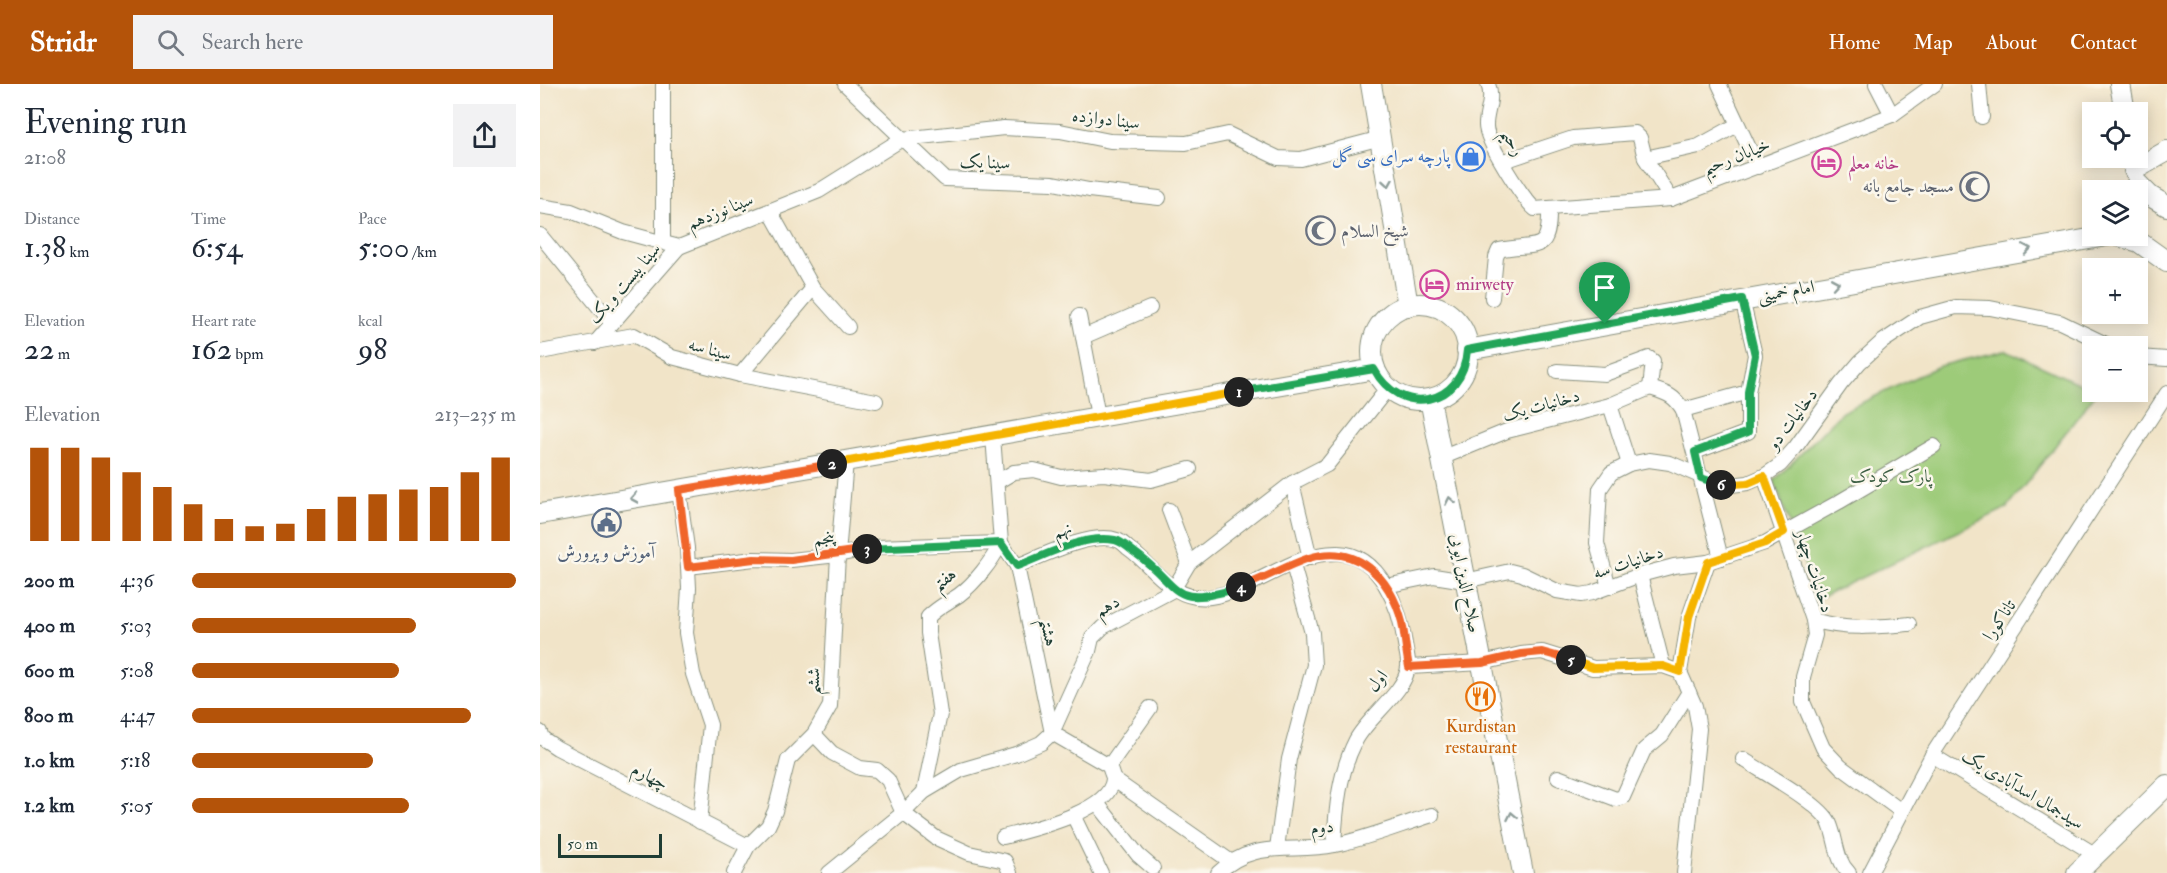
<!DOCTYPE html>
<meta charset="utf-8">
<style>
body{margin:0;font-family:"IM FELL Double Pica",Amiri,serif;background:#f2f2f3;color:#1f2937;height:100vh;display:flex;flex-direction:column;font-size:22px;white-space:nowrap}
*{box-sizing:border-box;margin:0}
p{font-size:20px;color:#747a83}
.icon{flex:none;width:33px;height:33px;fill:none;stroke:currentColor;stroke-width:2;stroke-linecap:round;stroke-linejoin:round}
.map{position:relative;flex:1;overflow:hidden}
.side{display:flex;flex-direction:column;background:#fff;width:540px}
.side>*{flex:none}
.controls{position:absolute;left:1542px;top:18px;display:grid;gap:12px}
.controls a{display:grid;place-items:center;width:66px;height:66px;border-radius:0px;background:#fff;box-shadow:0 3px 15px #0003;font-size:30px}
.scale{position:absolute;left:18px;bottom:15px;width:104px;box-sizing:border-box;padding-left:6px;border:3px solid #1f3d34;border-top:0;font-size:16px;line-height:21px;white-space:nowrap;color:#1f3d34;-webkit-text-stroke:4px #fbf7ec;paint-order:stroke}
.pin{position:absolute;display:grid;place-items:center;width:51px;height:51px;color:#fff;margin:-62px -26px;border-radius:50% 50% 50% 0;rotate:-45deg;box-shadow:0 0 6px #0007}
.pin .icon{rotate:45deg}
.km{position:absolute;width:30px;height:30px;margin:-15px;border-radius:50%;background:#222;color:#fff;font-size:16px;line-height:30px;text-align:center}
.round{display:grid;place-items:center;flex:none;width:63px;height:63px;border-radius:0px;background:#f2f2f3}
.summary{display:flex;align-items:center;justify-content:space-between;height:102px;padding:0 24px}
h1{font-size:33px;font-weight:600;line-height:45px}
.stats{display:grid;grid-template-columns:repeat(3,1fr);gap:9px;height:102px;padding:6px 24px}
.stats div{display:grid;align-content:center}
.stats b{font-size:30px;font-weight:600}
.stats small{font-size:16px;font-weight:400}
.stats p{font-size:16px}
.chart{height:168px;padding:12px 24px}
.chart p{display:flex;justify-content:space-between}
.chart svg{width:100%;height:108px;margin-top:6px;stroke:#b45309;stroke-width:6}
ul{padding:0 24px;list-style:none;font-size:20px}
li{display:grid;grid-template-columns:96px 72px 1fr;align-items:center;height:45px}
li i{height:15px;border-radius:8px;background:#b45309}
header{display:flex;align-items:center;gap:36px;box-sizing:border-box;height:84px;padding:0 30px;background:#b45309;color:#fff}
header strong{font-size:28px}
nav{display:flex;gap:33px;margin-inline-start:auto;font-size:21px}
.search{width:420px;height:54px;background:#f2f2f3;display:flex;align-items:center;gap:15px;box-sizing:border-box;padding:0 21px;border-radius:0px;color:#747a83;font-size:22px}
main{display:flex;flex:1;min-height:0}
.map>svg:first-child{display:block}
.green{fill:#9dcb79;stroke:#5e8456;stroke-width:1.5}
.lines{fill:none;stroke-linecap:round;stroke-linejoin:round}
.street-casing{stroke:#88907e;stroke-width:16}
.secondary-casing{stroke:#88907e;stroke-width:22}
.street{stroke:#fff;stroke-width:14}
.secondary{stroke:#fff;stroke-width:20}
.oneway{stroke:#8f9e9a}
.split-1-casing{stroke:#fff;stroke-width:12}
.split-2-casing{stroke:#fff;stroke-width:12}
.split-3-casing{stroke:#fff;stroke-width:12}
.split-4-casing{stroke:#fff;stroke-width:12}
.split-5-casing{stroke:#fff;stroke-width:12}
.split-6-casing{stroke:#fff;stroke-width:12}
.split-7-casing{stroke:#fff;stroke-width:12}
.split-1{stroke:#22a559;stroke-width:8}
.split-2{stroke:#f5b400;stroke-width:8}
.split-3{stroke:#f0652b;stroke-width:8}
.split-4{stroke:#22a559;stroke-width:8}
.split-5{stroke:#f0652b;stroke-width:8}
.split-6{stroke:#f5b400;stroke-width:8}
.split-7{stroke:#22a559;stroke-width:8}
.labels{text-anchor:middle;stroke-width:5;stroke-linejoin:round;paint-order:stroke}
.street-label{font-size:18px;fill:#1f3d34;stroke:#fbf7ec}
.shop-label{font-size:18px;fill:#366cbe;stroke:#fbf7ec;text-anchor:end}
.hotel-label{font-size:18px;fill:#b23c85;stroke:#fbf7ec;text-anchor:start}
.worship-label{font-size:18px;fill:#5b616d;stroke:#fbf7ec;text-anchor:end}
.park-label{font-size:18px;fill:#3e6045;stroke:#fbf7ec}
.service-label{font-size:18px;fill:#4e5e75;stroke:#fbf7ec}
.food-label{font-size:18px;fill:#c56008;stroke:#fbf7ec}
</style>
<header>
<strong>Stridr</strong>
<div class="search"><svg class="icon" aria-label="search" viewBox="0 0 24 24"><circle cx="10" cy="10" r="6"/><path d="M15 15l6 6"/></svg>Search here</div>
<nav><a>Home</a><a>Map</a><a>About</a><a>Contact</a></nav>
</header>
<main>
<section class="side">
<div class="summary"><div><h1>Evening run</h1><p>21:08</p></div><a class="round"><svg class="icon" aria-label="share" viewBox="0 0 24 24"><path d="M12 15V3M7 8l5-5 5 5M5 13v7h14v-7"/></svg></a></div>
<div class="stats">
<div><p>Distance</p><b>1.38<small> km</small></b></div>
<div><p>Time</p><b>6:54</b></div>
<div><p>Pace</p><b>5:00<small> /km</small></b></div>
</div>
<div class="stats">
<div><p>Elevation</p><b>22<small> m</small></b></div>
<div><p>Heart rate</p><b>162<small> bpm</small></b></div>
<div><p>kcal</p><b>98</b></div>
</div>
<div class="chart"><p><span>Elevation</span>213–235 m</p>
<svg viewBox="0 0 160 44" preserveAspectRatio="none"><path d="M5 44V6M15 44V6M25 44V10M35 44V16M45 44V22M55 44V29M65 44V35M75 44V38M85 44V37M95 44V31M105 44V26M115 44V25M125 44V23M135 44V22M145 44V16M155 44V10"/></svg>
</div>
<ul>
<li><b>200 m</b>4:36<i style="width:100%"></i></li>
<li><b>400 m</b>5:03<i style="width:69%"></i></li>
<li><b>600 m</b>5:08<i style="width:64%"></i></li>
<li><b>800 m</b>4:47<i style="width:86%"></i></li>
<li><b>1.0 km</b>5:18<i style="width:56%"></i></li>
<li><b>1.2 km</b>5:05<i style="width:67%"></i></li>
</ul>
</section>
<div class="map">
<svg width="1627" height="789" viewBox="0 0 1627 789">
<rect width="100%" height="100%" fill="#fbf7ec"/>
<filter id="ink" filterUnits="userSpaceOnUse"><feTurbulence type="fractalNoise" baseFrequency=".0167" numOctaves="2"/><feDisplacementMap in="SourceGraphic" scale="12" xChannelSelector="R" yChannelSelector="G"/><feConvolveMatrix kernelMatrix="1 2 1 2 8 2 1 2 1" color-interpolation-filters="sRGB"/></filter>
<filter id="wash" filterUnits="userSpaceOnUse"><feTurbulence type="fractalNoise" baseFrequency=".008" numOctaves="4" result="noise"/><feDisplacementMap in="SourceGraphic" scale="24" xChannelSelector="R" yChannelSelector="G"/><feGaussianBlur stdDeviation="1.35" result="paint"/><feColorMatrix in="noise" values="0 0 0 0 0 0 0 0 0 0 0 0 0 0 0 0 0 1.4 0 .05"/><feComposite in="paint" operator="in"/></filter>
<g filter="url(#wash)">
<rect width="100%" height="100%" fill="#f1e4c8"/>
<path class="green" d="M1466,266L1557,308L1467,424L1277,515L1234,397L1302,328L1399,282Z"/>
</g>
<g filter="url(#ink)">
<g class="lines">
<defs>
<g id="street">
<path d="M123,0V158"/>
<path d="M305,0L405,95L513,99L549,106L619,114"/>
<path d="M948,0C954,15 946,27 946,41C945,56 983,115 995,125L1131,115L1352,31L1395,0"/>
<path d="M1179,0L1218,83"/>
<path d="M1336,0L1352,31"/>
<path d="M1439,0L1442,33"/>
<path d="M1105,74L1159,62L1197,41"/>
<path d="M964,77L1033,54L1095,49L1100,54L1105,74L1131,115"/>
<path d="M0,122L31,127L83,148L139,163L279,107L362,55L464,44L520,47L570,57L646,59L688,50L738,74L761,75L841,54"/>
<path d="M230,127L273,204L308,243"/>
<path d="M0,151L72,239"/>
<path d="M952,214L956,173L959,166C997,158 1010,172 1009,124"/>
<path d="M539,232L558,332"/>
<path d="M543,253L610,224"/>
<path d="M55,259L139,163"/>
<path d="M0,268L94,251L132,273L200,291L336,317"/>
<path d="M1598,273L1627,275"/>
<path d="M1017,287L1065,290L1109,274L1113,277L1110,304"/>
<path d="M200,291L273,204"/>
<path d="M1110,304C1126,309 1134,311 1143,326L1181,474"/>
<path d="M1070,321L1089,380"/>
<path d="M1143,326L1208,308"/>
<path d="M1155,368L1208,348V308L1215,271L1202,215"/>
<path d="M901,374L967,347L1070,321L1110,304"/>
<path d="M1224,392L1273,536L1275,551L1263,593V618L1283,664L1301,683L1361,727"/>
<path d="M457,398L474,388L494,386L521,393L564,390L611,396L650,385"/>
<path d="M752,399L770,474"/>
<path d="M139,406L147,464L149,504L146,549L153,590L170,641L160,738"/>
<path d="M629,426L649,479"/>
<path d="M477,482C502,472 551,447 577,456C581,457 585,461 588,464C615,483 632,518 670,513C714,507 752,468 798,469C841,470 860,525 865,560C866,567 869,576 868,583C866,607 828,633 816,656C799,689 796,725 794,761"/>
<path d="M148,483L214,475L251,476L298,471L335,463L461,459L477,482L512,649L569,682C570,686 573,692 573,695C571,728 489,746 463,753"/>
<path d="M1100,491L1123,582"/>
<path d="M846,502L894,492L925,497L970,487L982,490L1017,507L1041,511L1052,509L1100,491L1134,482L1168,478L1225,459L1299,418L1394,362"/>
<path d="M1069,503L1057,459L1060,405L1071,389L1089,380L1109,376L1130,379L1183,402L1208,399L1224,392L1240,381L1255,364L1301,300L1320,278L1342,258L1380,233L1416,223L1450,224L1520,238L1570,262"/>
<path d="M1273,536C1305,546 1336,543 1369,540"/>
<path d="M869,583L942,579L981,570L1002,568L1053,584L1123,582L1140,588L1155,622L1159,645L1144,789"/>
<path d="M1140,588L1149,533L1168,478"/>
<path d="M0,648L2,654L17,664L208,762"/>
<path d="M274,650L292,669L320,684L337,686L348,696L363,729L396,754L429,769L465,777L470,789"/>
<path d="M1392,671L1556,771"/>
<path d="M1203,675C1222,688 1280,719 1289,738C1297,755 1295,775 1309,789"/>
<path d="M569,682L610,624"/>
<path d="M1018,693L1076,715L1083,713L1104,666L1122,651L1149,608"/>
<path d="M573,695L690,777"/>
<path d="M384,708L400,630L388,549V533C398,523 407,519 419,511C435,499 452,477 461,459L453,352"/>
<path d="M557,719L598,771L613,784"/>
<path d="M533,731L561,789"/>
<path d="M737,764L749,675L774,581L772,549L753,481"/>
<path d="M194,789L208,762L228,742L235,727L248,676L274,650L290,622L298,471L306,377"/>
<path d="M289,789L363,729L384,708L421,686L476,670L501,659L512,649L549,567L552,554L563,543L633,506L649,479L752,399L787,381L848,304"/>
<path d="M678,789C714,754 752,770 795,761C828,754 860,741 892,731"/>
<path d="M1330,789L1392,671L1627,309"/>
</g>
<g id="secondary">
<path d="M831,0L868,222"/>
<path d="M1580,0L1585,28"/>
<path d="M1594,86L1627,67"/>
<path d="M1597,99L1610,112L1627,122"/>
<path d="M1578,152L1599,158L1627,178"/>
<circle cx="880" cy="268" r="48"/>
<path d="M927,266L1566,152"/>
<path d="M890,315L983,789"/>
<path d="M0,430L835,285"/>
<path d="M1537,789L1627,701"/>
</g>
</defs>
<use href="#street" class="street-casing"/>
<use href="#secondary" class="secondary-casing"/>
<use href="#street" class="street"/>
<use href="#secondary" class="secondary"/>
</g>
<defs><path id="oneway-chevron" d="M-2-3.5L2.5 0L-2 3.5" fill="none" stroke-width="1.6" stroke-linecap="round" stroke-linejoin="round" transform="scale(1.5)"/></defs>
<g class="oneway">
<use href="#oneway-chevron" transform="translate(848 99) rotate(81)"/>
<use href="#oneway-chevron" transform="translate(1487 165) rotate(-10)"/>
<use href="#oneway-chevron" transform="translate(1295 199) rotate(-10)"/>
<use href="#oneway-chevron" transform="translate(94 414) rotate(170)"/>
<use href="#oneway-chevron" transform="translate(910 417) rotate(-101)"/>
<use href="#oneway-chevron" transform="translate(972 732) rotate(-101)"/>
</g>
</g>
<g class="lines" filter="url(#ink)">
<defs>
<path id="split-1" d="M699,308L834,285C860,334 923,322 927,266L1065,240"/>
<path id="split-2" d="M292,380L699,308"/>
<path id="split-3" d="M292,380L139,406L148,483L214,475L251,476L327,465"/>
<path id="split-4" d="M327,465L461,459L477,482C507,471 543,450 575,456C581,457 589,464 594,468C644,504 628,526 701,503"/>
<path id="split-5" d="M701,503C724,495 745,482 769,474C817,459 850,493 862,538C865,553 866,568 869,583L942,579L981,570L1002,568L1031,576"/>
<path id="split-6" d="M1031,576L1053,584L1123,582L1140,588L1149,533L1168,478L1225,459L1244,448L1224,392L1208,399L1181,401"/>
<path id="split-7" d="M1065,240L1202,215L1215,271L1208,308V348L1155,368L1161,394L1181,401"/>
</defs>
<use href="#split-1" class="split-1-casing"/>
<use href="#split-2" class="split-2-casing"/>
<use href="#split-3" class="split-3-casing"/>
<use href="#split-4" class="split-4-casing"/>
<use href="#split-5" class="split-5-casing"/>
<use href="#split-6" class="split-6-casing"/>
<use href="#split-7" class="split-7-casing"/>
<use href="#split-1" class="split-1"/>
<use href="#split-2" class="split-2"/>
<use href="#split-3" class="split-3"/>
<use href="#split-4" class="split-4"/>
<use href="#split-5" class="split-5"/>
<use href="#split-6" class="split-6"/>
<use href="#split-7" class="split-7"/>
</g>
<defs>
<symbol id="shop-ring" viewBox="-11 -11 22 22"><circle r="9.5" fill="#fbf7ec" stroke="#3f7fe0" stroke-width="1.5"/><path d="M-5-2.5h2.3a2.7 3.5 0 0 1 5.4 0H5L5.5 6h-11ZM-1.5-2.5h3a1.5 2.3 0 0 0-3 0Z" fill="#3f7fe0"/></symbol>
<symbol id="hotel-ring" viewBox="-11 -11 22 22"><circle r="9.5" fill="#fbf7ec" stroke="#d1479c" stroke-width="1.5"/><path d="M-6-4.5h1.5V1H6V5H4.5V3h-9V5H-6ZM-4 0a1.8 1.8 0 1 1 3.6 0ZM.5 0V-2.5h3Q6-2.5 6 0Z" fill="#d1479c"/></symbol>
<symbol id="mosque-ring" viewBox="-11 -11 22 22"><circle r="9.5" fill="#fbf7ec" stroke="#6b7280" stroke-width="1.5"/><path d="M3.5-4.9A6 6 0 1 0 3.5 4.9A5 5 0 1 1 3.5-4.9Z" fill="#6b7280"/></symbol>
<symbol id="civic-ring" viewBox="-11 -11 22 22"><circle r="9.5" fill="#fbf7ec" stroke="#5c6f8a" stroke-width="1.5"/><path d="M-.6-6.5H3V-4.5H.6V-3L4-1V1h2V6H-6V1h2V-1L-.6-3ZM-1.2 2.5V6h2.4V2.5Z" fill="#5c6f8a"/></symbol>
<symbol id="restaurant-ring" viewBox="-11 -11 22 22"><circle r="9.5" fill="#fbf7ec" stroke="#e8710a" stroke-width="1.5"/><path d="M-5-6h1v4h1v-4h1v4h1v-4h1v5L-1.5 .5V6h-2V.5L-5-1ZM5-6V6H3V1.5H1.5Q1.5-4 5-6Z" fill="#e8710a"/></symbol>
</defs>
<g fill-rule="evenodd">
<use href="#shop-ring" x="914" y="56" width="33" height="33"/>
<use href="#hotel-ring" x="1270" y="62" width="33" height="33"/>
<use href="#mosque-ring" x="1418" y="86" width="33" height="33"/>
<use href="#mosque-ring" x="764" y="130" width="33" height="33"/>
<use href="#hotel-ring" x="878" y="184" width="33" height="33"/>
<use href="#civic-ring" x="50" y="422" width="33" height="33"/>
<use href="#restaurant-ring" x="924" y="596" width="33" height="33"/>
</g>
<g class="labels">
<g class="street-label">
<text transform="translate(566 35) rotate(7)" y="6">سینا دوازده</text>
<text transform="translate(973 58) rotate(61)" y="6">رحیم</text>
<text transform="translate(1196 72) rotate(-21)" y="6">خیابان رحیم</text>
<text transform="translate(445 78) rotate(2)" y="6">سینا یک</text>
<text transform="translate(180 127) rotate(-22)" y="6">سینا نوزدهم</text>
<text transform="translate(84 199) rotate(-49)" y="6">سینا بیست و یک</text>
<text transform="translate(1246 207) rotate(-10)" y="6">امام خمینی</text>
<text transform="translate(170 265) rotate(15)" y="6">سینا سه</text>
<text transform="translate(1001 321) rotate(-15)" y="6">دخانیات یک</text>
<text transform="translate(1252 335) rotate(-53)" y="6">دخانیات دو</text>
<text transform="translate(522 446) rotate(-20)" y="6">نهم</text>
<text transform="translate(284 454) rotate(-7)" y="6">پنجم</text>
<text transform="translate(1088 478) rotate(-18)" y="6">دخانیات سه</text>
<text transform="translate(1275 487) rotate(72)" y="6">دخانیات چهار</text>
<text transform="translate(404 495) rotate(-37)" y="6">هفتم</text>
<text transform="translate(926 499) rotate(79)" y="6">صلاح الدین ایوبی</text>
<text transform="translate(567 522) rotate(-30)" y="6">دهم</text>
<text transform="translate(1459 536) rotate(-56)" y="6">تاناکورا</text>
<text transform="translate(509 548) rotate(78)" y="6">هشتم</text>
<text transform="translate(273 597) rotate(-87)" y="6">ششم</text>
<text transform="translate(837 597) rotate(-52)" y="6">اول</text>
<text transform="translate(110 692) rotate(27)" y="6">چهارم</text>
<text transform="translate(1483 705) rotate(31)" y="6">سیدجمال اسدآبادی یک</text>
<text transform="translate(782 743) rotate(-6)" y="6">دوم</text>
</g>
<g class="shop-label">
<text x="910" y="78">پارچه سرای سی گل</text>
</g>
<g class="hotel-label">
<text x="1308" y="85">خانه معلم</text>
<text x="916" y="206">mirwety</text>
</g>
<g class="worship-label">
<text x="1414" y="108">مسجد جامع بانه</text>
<text x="801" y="153" text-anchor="start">شیخ السلام</text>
</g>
<g class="park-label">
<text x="1351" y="398">پارک کودک</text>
</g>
<g class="service-label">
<text x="66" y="474">آموزش و پرورش</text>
</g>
<g class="food-label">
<text x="941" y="648">Kurdistan<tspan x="941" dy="21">restaurant</tspan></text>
</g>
</g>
</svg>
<div class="controls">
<a><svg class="icon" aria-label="locate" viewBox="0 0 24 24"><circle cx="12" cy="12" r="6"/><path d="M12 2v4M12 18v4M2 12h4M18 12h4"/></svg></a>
<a><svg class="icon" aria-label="layers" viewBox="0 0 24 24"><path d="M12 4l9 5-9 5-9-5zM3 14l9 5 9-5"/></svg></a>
<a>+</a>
<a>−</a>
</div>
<div class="scale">50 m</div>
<div class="pin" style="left:1065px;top:240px;background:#1e9e55"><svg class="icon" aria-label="arrive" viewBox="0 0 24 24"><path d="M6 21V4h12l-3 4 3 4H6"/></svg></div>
<b class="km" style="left:699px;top:308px">1</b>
<b class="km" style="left:292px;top:380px">2</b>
<b class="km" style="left:327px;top:465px">3</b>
<b class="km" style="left:701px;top:503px">4</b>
<b class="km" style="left:1031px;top:576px">5</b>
<b class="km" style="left:1181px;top:401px">6</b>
</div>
</main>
